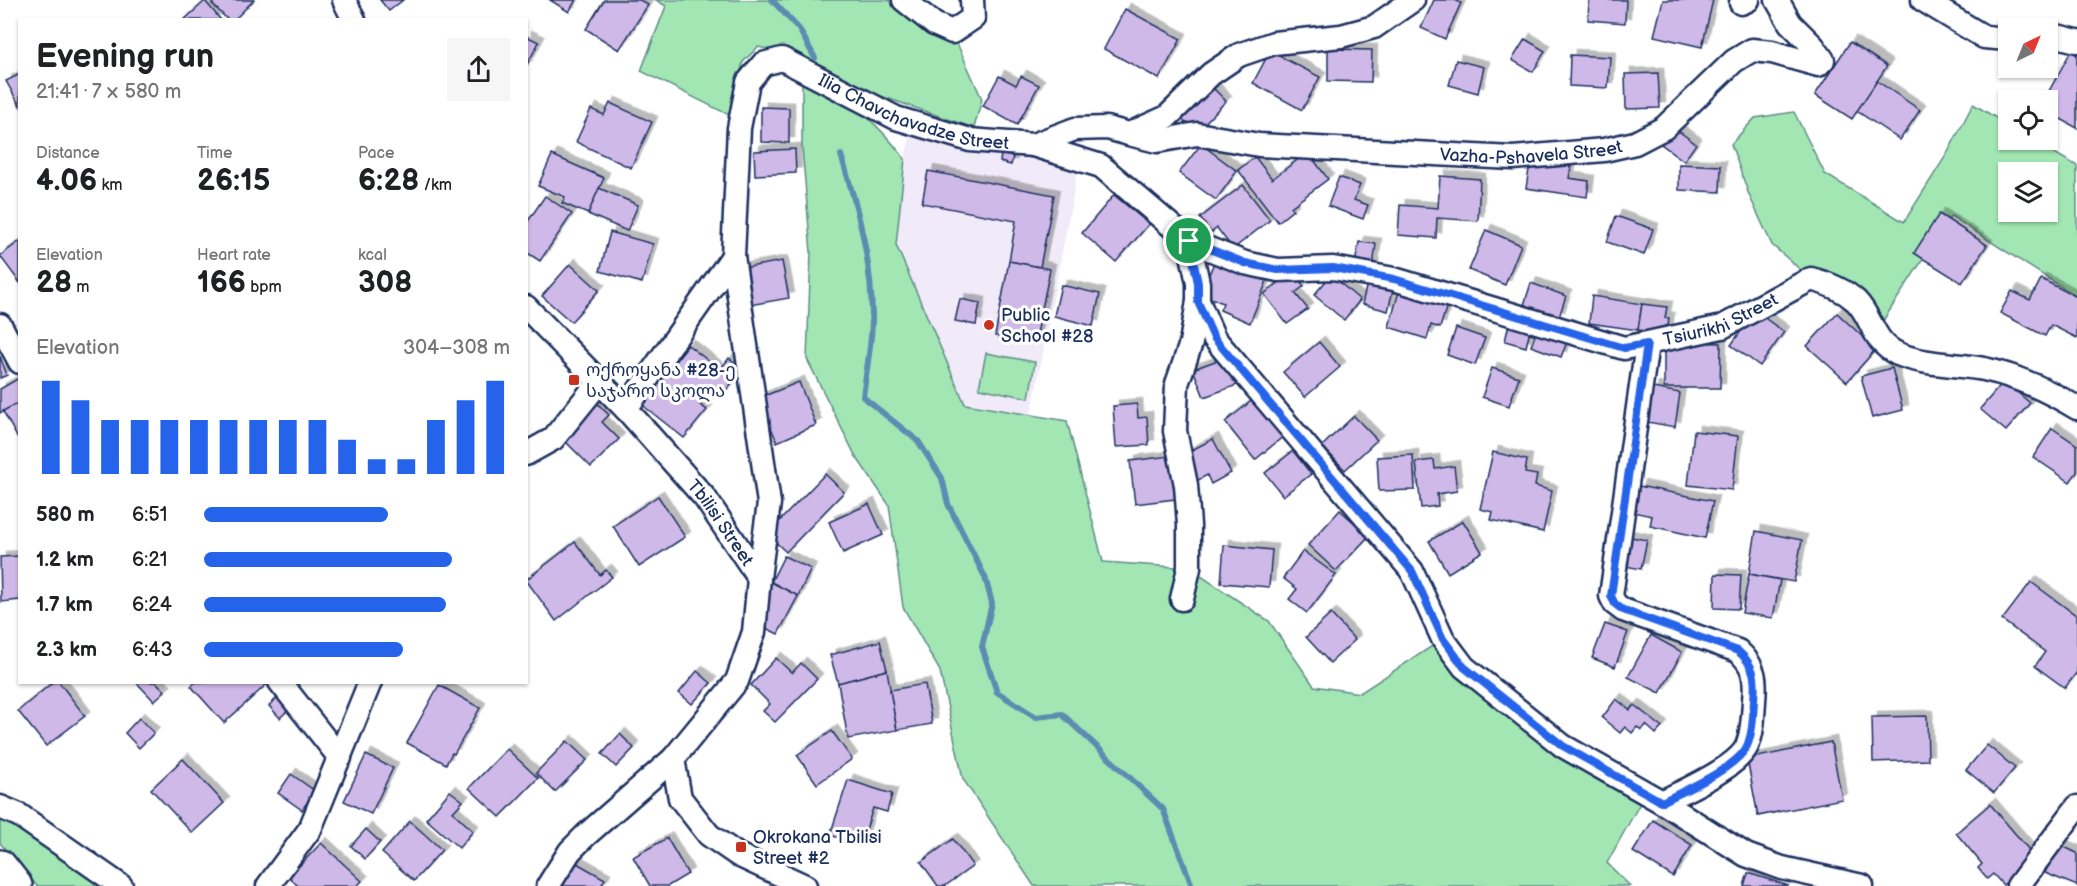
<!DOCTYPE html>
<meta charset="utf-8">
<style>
body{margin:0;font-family:"Balsamiq Sans","Noto Sans Georgian",sans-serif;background:#f6f6f6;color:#202124;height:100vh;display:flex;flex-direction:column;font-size:22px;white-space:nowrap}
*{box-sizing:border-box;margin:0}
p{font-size:20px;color:#757577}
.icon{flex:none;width:33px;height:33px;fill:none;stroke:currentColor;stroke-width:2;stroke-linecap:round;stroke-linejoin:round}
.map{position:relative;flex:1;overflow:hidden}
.drawer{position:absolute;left:18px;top:18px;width:510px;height:666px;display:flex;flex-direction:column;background:#fff;border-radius:0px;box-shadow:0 2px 4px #0004}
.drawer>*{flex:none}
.needle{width:39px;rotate:43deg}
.buttons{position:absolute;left:1998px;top:18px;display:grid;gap:12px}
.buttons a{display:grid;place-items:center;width:60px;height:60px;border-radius:0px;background:#fff;box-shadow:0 2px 4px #0004;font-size:30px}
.pin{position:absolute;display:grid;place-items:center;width:51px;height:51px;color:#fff;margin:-26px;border:3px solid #fff;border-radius:50%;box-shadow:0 2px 6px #0007}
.round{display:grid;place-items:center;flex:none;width:63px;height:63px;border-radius:0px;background:#f6f6f6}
.headline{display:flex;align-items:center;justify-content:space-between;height:102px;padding:0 18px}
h1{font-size:33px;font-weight:600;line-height:45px}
.figures{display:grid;grid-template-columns:repeat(3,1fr);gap:9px;height:102px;padding:6px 18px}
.figures div{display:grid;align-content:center}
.figures b{font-size:30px;font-weight:600}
.figures small{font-size:16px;font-weight:400}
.figures p{font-size:16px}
.chart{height:168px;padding:12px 18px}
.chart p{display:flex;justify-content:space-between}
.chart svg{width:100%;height:108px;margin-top:6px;stroke:#2563eb;stroke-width:6}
ul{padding:0 18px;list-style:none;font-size:20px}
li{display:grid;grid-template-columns:96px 72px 1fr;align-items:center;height:45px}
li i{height:15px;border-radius:8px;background:#2563eb}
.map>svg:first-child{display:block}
.built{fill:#f1eaf8}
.green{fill:#a2e7b3;stroke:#5e8b88;stroke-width:1.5;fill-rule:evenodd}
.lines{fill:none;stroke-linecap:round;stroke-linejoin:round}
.stream{stroke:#5c8cb1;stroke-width:6}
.building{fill:#cfb9e9;stroke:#1b2f5e;stroke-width:1.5;filter:url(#shadow)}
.street-casing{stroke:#1b2f5e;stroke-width:27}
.secondary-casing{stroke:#1b2f5e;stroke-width:38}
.street{stroke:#fff;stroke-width:22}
.secondary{stroke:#fff;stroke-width:33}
.route-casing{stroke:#fff;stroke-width:12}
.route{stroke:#2563eb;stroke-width:8}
.poi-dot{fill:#c8321e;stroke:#fff;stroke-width:2}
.labels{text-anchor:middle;stroke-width:6;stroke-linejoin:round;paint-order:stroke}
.street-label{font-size:18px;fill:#1b2f5e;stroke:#fff}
.poi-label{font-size:18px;fill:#1b2f5e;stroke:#fff;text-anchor:start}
</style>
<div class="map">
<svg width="2077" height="886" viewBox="0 0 2077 886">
<defs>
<filter id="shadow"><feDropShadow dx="5.5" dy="-5.5" stdDeviation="0" flood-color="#0004"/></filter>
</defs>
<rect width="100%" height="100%" fill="#fff"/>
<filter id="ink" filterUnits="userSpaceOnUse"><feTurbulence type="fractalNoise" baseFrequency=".0167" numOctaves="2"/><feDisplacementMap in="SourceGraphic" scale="12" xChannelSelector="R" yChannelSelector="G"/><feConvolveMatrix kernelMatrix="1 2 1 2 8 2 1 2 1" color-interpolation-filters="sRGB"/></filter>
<g filter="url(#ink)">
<path class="built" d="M911,132L1022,156L1079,163L1031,415L965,404L896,245L905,159Z"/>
<g class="green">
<path d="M656,0H887L908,6L952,32L982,99L974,128L878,95L792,54L758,47L743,62L731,116L641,71L666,6Z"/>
<path d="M802,76C850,102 871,114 905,159L896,245L965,404L1067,421L1103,562L1189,568L1269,621L1314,686L1360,693L1443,639L1464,667L1645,794L1607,863L1630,886H1034L963,779L940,671L903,607L889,505L855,455L807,359L811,252L802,147Z"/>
<path d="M1973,104L2008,125V140H2032L2077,166V297L1951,216L1875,333L1861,309L1811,279L1772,245L1749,195L1731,144L1755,118L1794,112L1825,174L1904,222L1947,154ZM2008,172H2048V212H2008Z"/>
<path d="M986,353L1035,362L1029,398L979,388Z"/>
<path d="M0,816L102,886H37L0,843Z"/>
</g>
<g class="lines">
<g class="stream">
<path d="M772,0L799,29L815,58"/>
<path d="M841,155C858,209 872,262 872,318C872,344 866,371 863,397L918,441L942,478L948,504L985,577L992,603L982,647L997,692L1036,717L1062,714L1163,809L1192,886"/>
</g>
</g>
<g class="building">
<path d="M216,0H254L234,20H228L212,4Z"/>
<path d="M380,0H403L389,11Z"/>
<path d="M550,0H576L569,12Z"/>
<path d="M604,0H640L648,5L619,50L586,29Z"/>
<path d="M1434,0H1455L1461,3L1445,39L1421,28Z"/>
<path d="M1589,0H1626L1625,23L1588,20Z"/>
<path d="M1663,0H1713L1702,47L1654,36Z"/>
<path d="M205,1L221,20H184Z"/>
<path d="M1125,9L1181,39L1159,79L1104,49Z"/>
<path d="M526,36L539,42L526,67Z"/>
<path d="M1525,39L1545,51L1533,72L1512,60Z"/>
<path d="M1850,42L1887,66L1852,119L1815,95Z"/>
<path d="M1328,49L1372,50L1371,82L1328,81Z"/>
<path d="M1270,51L1320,77L1302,110L1253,83Z"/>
<path d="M2071,51L2077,55V128L2048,112V100H2044Z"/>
<path d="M1570,55L1610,57L1608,88L1569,86Z"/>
<path d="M1456,60L1484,67L1478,93L1449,85Z"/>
<path d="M1658,73L1660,108L1626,109L1625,74Z"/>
<path d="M20,74V106L6,81Z"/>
<path d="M999,76L1016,85L1021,76L1039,85L1017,125L983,106Z"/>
<path d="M1877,81L1920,110L1900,140L1857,111Z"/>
<path d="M1210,85L1226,101L1196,132L1179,117Z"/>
<path d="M610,103L652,122L631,168L576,142L591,109L604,115Z"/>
<path d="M761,107L789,108V143L761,142Z"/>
<path d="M1673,127L1696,144L1684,161L1661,144Z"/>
<path d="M1201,144L1237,171L1216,200L1179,173Z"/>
<path d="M795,149L796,173L755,175L754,151Z"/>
<path d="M1308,152L1328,179L1291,207L1293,210L1278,222L1238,170L1255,157L1272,179Z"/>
<path d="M1001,154L1013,157L1011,165L1000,162Z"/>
<path d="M552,155L604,178L588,214L562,203L565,197L538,186Z"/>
<path d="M1531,157L1571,167L1569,178L1589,181L1587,197L1526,188Z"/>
<path d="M1679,164L1721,166L1720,192L1679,190Z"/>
<path d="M928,171L1054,195L1040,267L1009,261L1016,221L922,203Z"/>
<path d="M1440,176L1480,179L1478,221L1437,218L1436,238L1398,235L1400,205L1438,208Z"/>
<path d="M1339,177L1360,185L1354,200L1368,205L1363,219L1328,206Z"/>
<path d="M1243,185L1270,220L1233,249L1217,228L1211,233L1200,218Z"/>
<path d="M599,188L638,205L627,231L588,214Z"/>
<path d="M1114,195L1149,224L1116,262L1082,233Z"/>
<path d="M545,196L572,214L540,261L526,252V224Z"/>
<path d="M1939,214L1987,245L1962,283L1914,253Z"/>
<path d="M1616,216L1653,229L1644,255L1607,242Z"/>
<path d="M1486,230L1521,245L1505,285L1469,270Z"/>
<path d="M610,232L653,244L642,283L600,271Z"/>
<path d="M20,241V283L0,256Z"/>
<path d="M1359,242L1376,244L1373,267L1355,264Z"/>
<path d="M1215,260L1267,281L1250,323L1220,310L1223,303L1201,294Z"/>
<path d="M782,261L789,298L744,306L738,269Z"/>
<path d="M1009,261L1050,269L1035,344L995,336Z"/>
<path d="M570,264L599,290L571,322L542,296Z"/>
<path d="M1293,272L1304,286L1295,293L1308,309L1287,324L1264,294Z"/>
<path d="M1331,275L1360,300L1344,320L1314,295Z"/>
<path d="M2041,279L2077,297V338L2051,325L2045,336L2000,313L2012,291L2030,300Z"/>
<path d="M1367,283L1393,290L1388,311L1362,304Z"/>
<path d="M1531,283L1566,296L1559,317L1524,305Z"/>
<path d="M1061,285L1100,294L1093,326L1054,316Z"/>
<path d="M1399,291L1447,305L1440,328L1431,325L1427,339L1389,327Z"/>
<path d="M1592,296L1642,304L1638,330L1589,323Z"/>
<path d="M960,299L980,303L976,325L955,321Z"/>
<path d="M1642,304L1667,307L1665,318H1669L1667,334L1638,330Z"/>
<path d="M1755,311L1784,332L1760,366L1731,345Z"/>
<path d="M1837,313L1876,349L1847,382L1807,346Z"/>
<path d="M1509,324L1530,330L1526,347L1505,341Z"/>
<path d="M1456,328L1485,338L1475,365L1447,355Z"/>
<path d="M1537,330L1567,342L1561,357L1531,346Z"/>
<path d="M1319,342L1340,367L1305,397L1283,372Z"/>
<path d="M1664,342L1721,343L1720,388H1664Z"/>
<path d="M688,345L720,370L729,358L743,369L724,393L714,385L699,404L707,410L684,438L641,404Z"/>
<path d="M0,356L7,375L0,378Z"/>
<path d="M1221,359L1240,384L1204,397L1193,369Z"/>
<path d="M1492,368L1519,377L1509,406L1482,397Z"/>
<path d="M1892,368L1903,410L1872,418L1861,376Z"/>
<path d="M19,378L20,402L0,413V389Z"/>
<path d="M2004,381L2030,403L2006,431L1980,409Z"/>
<path d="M799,382L816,425L777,442L759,398Z"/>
<path d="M1653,388L1680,393L1675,427L1647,422Z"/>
<path d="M1255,398L1285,435L1255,460L1225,422Z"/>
<path d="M595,401L609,415L602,422L619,439L591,467L560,436Z"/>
<path d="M20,402V436L17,437L3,411Z"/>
<path d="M1137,404L1138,418L1147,417L1149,445L1116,447L1113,406Z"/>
<path d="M1354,416L1377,440L1345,470L1322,446Z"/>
<path d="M2052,428L2077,445V472L2070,482L2033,457Z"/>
<path d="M1694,431L1738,436L1732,490L1688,485Z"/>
<path d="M1213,439L1231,473L1211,484L1207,475L1195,482L1182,455Z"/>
<path d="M1293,451L1311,474L1283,496L1265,473Z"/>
<path d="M1493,452L1527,460L1525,473L1537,475L1535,486L1552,491L1543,532L1491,520L1493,512L1480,509Z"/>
<path d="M1413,455L1415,490L1379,491L1377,457Z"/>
<path d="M1170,456L1175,499L1135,504L1130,461Z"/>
<path d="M1434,460L1435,469L1454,466L1457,491L1437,494L1438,506L1421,508L1416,462Z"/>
<path d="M825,474L844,492L786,552L767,534Z"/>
<path d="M1639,486L1713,501L1705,538L1650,526L1652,516L1633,512Z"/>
<path d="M658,496L685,537L639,567L613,526Z"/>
<path d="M869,504L883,535L843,553L829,522Z"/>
<path d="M1340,510L1369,536L1336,571L1308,545Z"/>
<path d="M1463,521L1482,552L1448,573L1429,541Z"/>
<path d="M1756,531L1802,540L1794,582L1749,574Z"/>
<path d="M1626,536L1647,540L1641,569L1620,565Z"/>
<path d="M575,542L600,575L606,570L612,577L556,621L526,580Z"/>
<path d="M1224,545L1272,550L1269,587L1221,583Z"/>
<path d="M1303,551L1336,575L1307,613L1289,599L1297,589L1283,578Z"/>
<path d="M20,556V600L1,602L0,557Z"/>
<path d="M784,556L811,569L798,596L771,582Z"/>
<path d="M1715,574L1741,575L1739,609L1714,608Z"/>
<path d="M1749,574L1780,580L1773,618L1742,613Z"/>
<path d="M771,582L798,596L778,634L762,626L759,611Z"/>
<path d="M2031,582L2077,616V672L2065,688L2035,666L2045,652L2002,620Z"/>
<path d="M1331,614L1355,640L1330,663L1306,637Z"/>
<path d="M1605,624L1628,632L1615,667L1592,658Z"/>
<path d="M1651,635L1682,652L1660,693L1628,677Z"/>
<path d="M880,641L887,670L838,683L830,655Z"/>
<path d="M776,658L792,673L801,663L817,679L775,722L763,711L770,704L751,685Z"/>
<path d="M887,670L897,730L848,739L838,683Z"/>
<path d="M697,671L711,683L692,704L679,693Z"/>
<path d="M53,682H59L85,716L46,746L18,711Z"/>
<path d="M136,682H156L165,691L154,701Z"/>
<path d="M196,682H264L266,685L224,723L191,686Z"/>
<path d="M925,684L932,724L897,730L890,690Z"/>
<path d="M439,685L480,708L454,754L452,753L446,764L407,743Z"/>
<path d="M279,696L290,708L280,718L269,706Z"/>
<path d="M1616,699L1630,710L1634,705L1662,727L1656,734L1646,725L1642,730L1637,727L1632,733L1625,727L1620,733L1602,718Z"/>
<path d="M1927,716L1928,760L1873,762L1872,717Z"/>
<path d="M139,718L154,733L139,748L125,733Z"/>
<path d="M832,731L852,759L817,784L797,755Z"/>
<path d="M620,734L634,748L616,767L602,754Z"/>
<path d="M567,741L587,760L555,792L536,773Z"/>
<path d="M1831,742L1842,799L1758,816L1747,759Z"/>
<path d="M1987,745L2015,768L1994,793L1966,770Z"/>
<path d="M507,749L538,778L500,817L469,788Z"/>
<path d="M366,755L393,768L371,814L344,801Z"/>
<path d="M183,759L224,803L192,833L151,789Z"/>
<path d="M291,774L315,791L302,810L278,793Z"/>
<path d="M848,780L892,794L887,812L873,808L861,845L830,835Z"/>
<path d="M450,791L463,801L453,812L473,831L459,848L426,819Z"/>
<path d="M1990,804L2035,857L2003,885L1993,874L1987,879L1978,868L1982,864L1956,833Z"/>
<path d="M1653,820L1692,845L1673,877L1633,852Z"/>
<path d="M410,821L442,850L414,881L382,853Z"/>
<path d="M366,829L380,842L365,859L351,846Z"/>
<path d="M667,838L688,874L668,886H650L633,857Z"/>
<path d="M953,839L973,866L945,886H938L921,862Z"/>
<path d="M321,843L362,881L357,886H298L289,877Z"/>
<path d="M2058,844L2077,853V886L2045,873Z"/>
<path d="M575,862L605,879L601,886H562Z"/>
<path d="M1748,873L1789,886H1744Z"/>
</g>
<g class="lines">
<defs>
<g id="street">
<path d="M344,0L354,20"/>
<path d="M904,0L934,24L952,32L973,18L972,0"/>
<path d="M1923,0L1984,37L2008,39"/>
<path d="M1741,3L1748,0"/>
<path d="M2048,37L2057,36L2077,41"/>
<path id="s1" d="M1129,134L1157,141L1197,134L1259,145L1513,158L1604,150L1635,143L1664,128L1734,61L1752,50L1772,52L1818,65L1823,60L1813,46L1790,23L1777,0"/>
<path d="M1033,145L1101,166L1189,241L1198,283V301L1214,338L1412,571L1443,639L1464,667L1563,746L1662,802L1746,855L1782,868L1862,886"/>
<path id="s2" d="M1189,241L1245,263L1278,270L1333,268L1394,279L1624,348L1722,327L1811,279C1827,283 1843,289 1856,301C1873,318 1872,342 1898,354C1925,365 1956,364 1984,369C2018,376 2047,390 2077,408"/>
<path id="s3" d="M526,307L626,409L705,498L759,578L754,632L737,681L673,759L680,798L709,835L738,855L805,886"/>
<path d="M0,325L20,362"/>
<path d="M1647,344L1611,596L1615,604L1623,610L1738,651C1755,666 1756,679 1754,701C1753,716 1753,732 1747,746C1737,768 1683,791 1662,802"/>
<path d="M626,409L733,256"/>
<path d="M526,454L553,439L599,382"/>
<path id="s4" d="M759,578L769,503L733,256L739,128L748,82L763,64L782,59L896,118L970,140L1033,145L1075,129L1107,128L1129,134L1167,117L1211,74L1239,55L1274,43L1341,36L1374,27L1413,0"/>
<path d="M1182,599L1189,568V525L1186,485L1175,431L1177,384L1191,343L1198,301"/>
<path d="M280,682L340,758"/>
<path d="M0,807L19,815L121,886"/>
<path d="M268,886L310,829L370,682"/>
<path d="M548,886L570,851L586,835L673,759"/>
<path d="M2018,886L2077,807"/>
</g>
<path id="secondary" d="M0,867L15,886"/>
</defs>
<use href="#street" class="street-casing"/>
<use href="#secondary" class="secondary-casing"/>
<use href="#street" class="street"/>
<use href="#secondary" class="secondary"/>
</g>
</g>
<g class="lines" filter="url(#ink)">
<defs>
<path id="route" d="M1189,241L1245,263L1278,270L1333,268L1394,279L1624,348L1647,344L1611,596L1615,604L1623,610L1738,651C1755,666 1756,678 1754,700C1753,716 1753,732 1747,746C1737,768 1683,791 1662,802L1563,746L1464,667L1443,639L1412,571L1214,338L1198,302V283Z"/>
</defs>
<use href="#route" class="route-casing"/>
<use href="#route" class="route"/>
</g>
<g class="poi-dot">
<circle cx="989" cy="325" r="6"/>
<rect x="568" y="374" width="12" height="12" rx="3"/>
<rect x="735" y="841" width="12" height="12" rx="3"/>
</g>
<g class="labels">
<g class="street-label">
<text dy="6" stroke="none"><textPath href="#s4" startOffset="687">Ilia Chavchavadze Street</textPath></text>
<text dy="6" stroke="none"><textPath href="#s1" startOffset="405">Vazha-Pshavela Street</textPath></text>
<text dy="6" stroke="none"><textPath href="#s2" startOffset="552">Tsiurikhi Street</textPath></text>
<text dy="6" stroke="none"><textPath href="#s3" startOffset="291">Tbilisi Street</textPath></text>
</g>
<g class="poi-label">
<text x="1001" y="321">Public<tspan x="1001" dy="21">School #28</tspan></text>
<text x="586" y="376">ოქროყანა #28-ე<tspan x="586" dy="21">საჯარო სკოლა</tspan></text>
<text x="753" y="843">Okrokana Tbilisi<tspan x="753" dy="21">Street #2</tspan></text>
</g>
</g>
</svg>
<div class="buttons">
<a><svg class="needle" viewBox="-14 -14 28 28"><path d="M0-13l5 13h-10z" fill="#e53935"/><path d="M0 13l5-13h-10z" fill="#757577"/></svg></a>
<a><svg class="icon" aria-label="locate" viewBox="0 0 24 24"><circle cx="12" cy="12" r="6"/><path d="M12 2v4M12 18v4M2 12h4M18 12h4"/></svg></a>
<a><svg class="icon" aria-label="layers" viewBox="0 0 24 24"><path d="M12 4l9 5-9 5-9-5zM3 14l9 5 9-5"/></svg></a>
</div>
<div class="pin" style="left:1189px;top:241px;background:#1e9e55"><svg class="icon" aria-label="arrive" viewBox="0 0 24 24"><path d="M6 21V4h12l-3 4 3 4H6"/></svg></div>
<section class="drawer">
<div class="headline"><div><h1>Evening run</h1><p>21:41 · 7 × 580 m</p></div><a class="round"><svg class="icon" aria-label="share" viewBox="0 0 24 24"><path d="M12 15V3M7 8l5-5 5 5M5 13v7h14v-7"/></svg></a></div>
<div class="figures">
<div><p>Distance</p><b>4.06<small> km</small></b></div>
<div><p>Time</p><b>26:15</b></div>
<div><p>Pace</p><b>6:28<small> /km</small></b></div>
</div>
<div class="figures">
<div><p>Elevation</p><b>28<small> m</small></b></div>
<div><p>Heart rate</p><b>166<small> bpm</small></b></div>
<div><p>kcal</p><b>308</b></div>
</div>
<div class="chart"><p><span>Elevation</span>304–308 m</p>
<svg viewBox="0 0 160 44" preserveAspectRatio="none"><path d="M5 44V6M15 44V14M25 44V22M35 44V22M45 44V22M55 44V22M65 44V22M75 44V22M85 44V22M95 44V22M105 44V30M115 44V38M125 44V38M135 44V22M145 44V14M155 44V6"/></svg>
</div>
<ul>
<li><b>580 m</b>6:51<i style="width:60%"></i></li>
<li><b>1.2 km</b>6:21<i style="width:81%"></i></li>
<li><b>1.7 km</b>6:24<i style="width:79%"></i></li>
<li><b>2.3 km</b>6:43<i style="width:65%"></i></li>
</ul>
</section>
</div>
